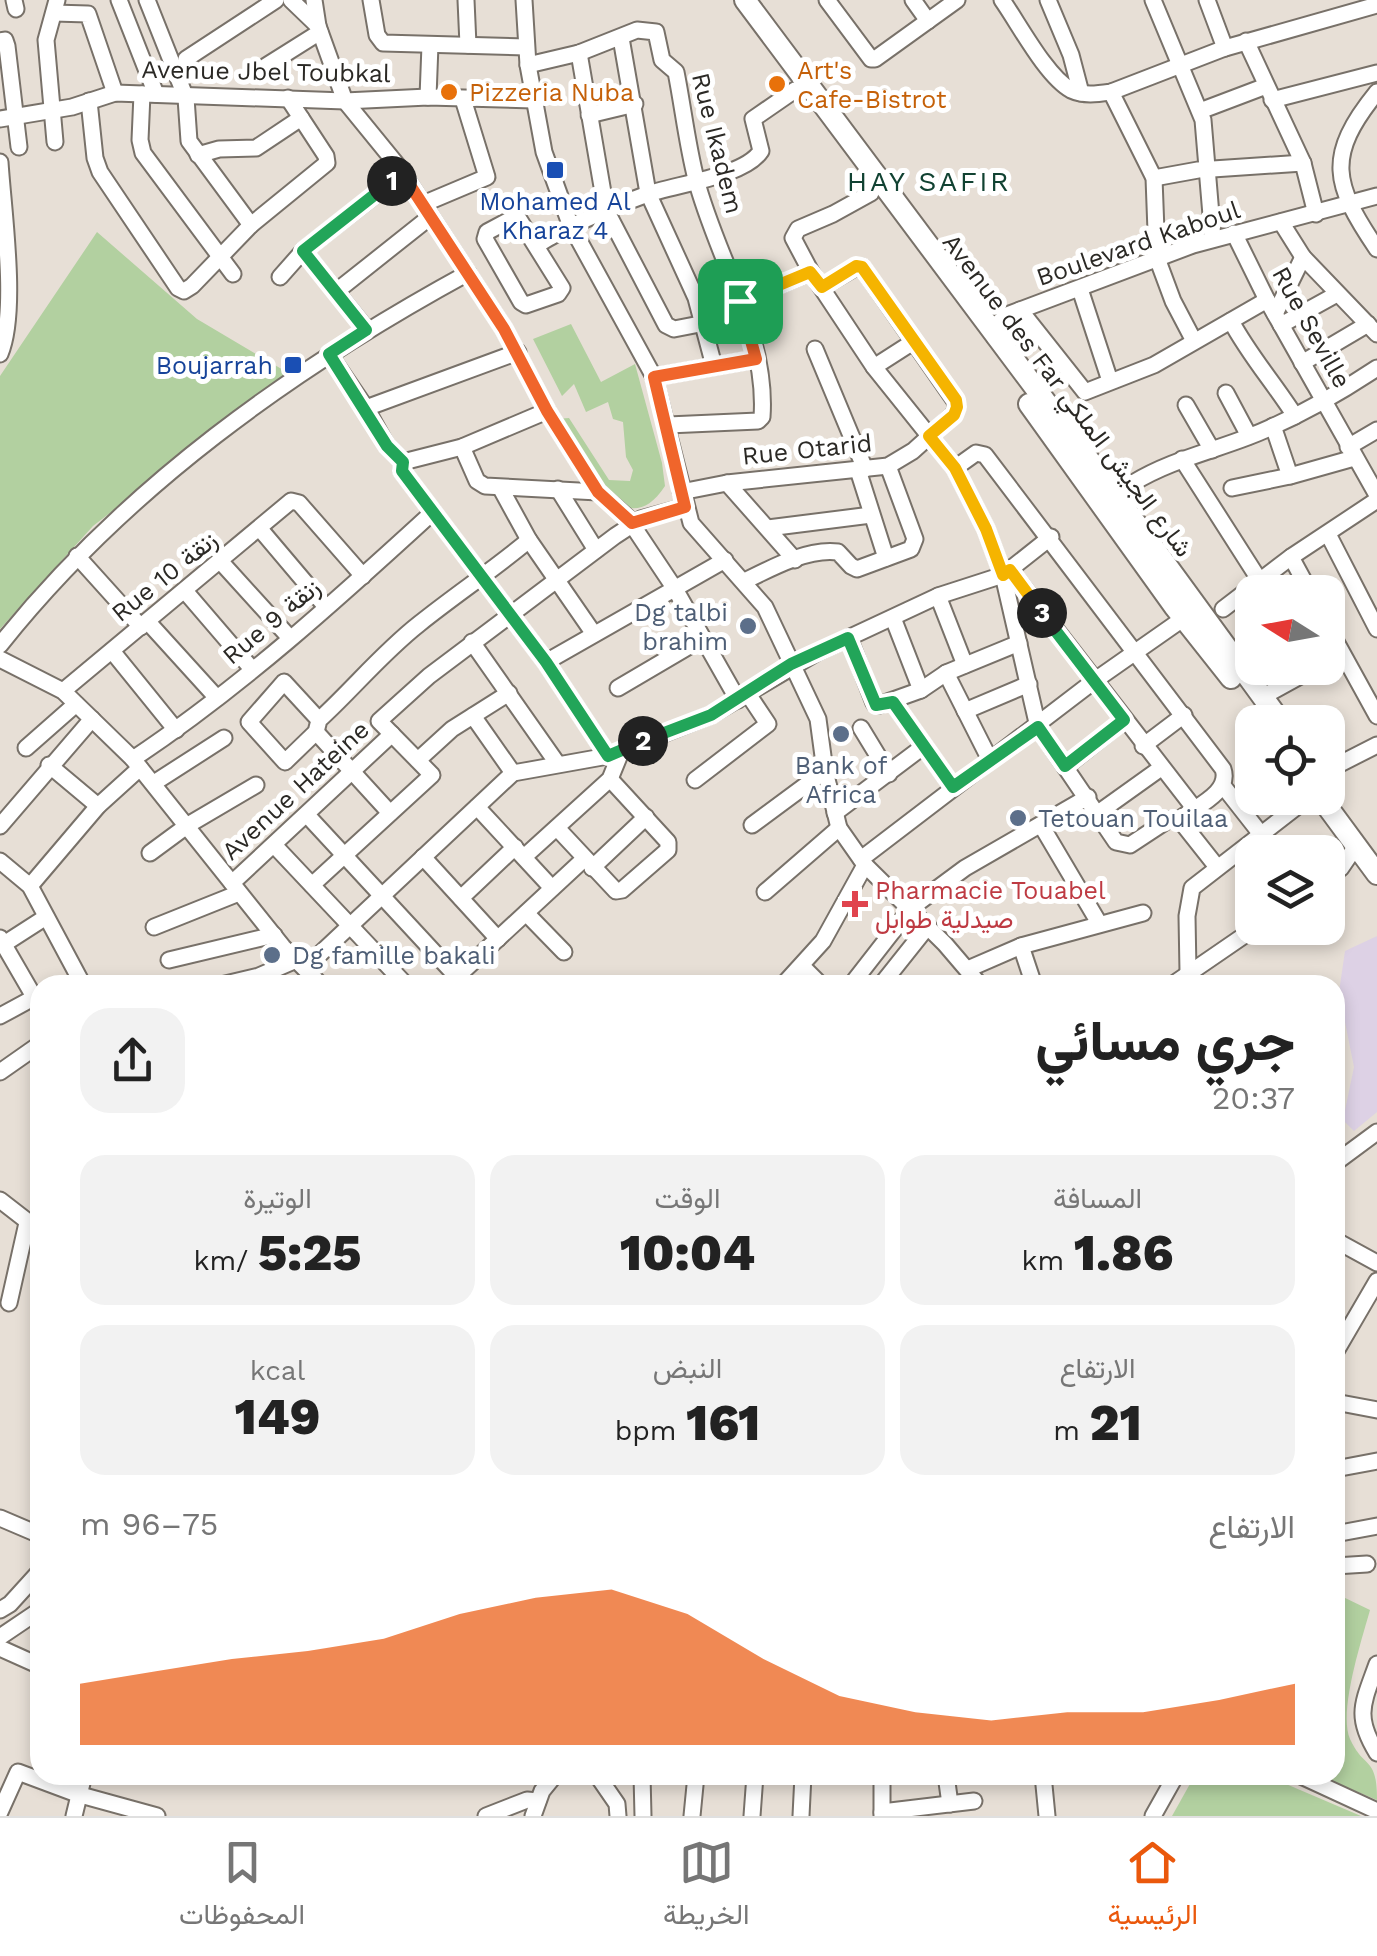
<!DOCTYPE html>
<html lang="ar">
<meta charset="utf-8">
<style>
body{margin:0;font-family:"Work Sans",Vazirmatn,sans-serif;background:#f2f2f2;color:#222;direction:rtl;height:100vh;display:flex;flex-direction:column;font-size:38px;white-space:nowrap}
*{box-sizing:border-box;margin:0}
p{font-size:32px;color:#767676}
.icon{flex:none;width:55px;height:55px;fill:none;stroke:currentColor;stroke-width:2;stroke-linecap:round;stroke-linejoin:round}
.map{position:relative;flex:1;overflow:hidden;direction:ltr}
.sheet{position:absolute;left:30px;top:975px;width:1315px;height:810px;display:flex;flex-direction:column;background:#fff;border-radius:30px;box-shadow:0 5px 15px #0003;direction:rtl}
.sheet>*{flex:none}
.needle{width:65px;rotate:281deg}
.controls{position:absolute;left:1235px;top:575px;display:grid;gap:20px}
.controls a{display:grid;place-items:center;width:110px;height:110px;border-radius:20px;background:#fff;box-shadow:0 5px 15px #0003;font-size:50px}
.pin{position:absolute;display:grid;place-items:center;width:85px;height:85px;color:#fff;margin:-42px;border-radius:20px;box-shadow:0 5px 15px #0006}
.km{position:absolute;width:50px;height:50px;margin:-25px;border-radius:50%;background:#222;color:#fff;font-size:28px;line-height:50px;text-align:center}
.round{display:grid;place-items:center;flex:none;width:105px;height:105px;border-radius:30px;background:#f2f2f2}
.head{display:flex;align-items:center;justify-content:space-between;height:170px;padding:0 50px}
h1{font-size:55px;font-weight:800;line-height:75px}
.metrics{display:grid;grid-template-columns:repeat(3,1fr);gap:15px;height:170px;padding:10px 50px}
.metrics div{display:grid;align-content:center;border-radius:25px;background:#f2f2f2;text-align:center}
.metrics b{font-size:50px;font-weight:800}
.metrics small{font-size:28px;font-weight:400}
.metrics p{font-size:28px}
.chart{height:280px;padding:20px 50px}
.chart p{display:flex;justify-content:space-between}
.chart svg{width:100%;height:180px;margin-top:10px;fill:#ea580c;opacity:.7}
.dock{display:flex;justify-content:space-around;align-items:center;height:140px;border-top:2px solid #e0e0e0;background:#fff;font-size:28px;color:#767676}
.dock a{display:grid;justify-items:center;gap:5px}
.dock .active{color:#ea580c}
.map>svg:first-child{display:block}
.education{fill:#ddd1e5}
.green{fill:#b2d0a0}
.lines{fill:none;stroke-linecap:round;stroke-linejoin:round}
.minor-casing{stroke:#787169;stroke-width:19}
.major-casing{stroke:#787169;stroke-width:24}
.minor{stroke:#fff;stroke-width:15}
.major{stroke:#fff;stroke-width:20}
.split-1-casing{stroke:#fff;stroke-width:20}
.split-2-casing{stroke:#fff;stroke-width:20}
.split-3-casing{stroke:#fff;stroke-width:20}
.split-4-casing{stroke:#fff;stroke-width:20}
.split-1{stroke:#f0652b;stroke-width:12}
.split-2{stroke:#22a559;stroke-width:12}
.split-3{stroke:#22a559;stroke-width:12}
.split-4{stroke:#f5b400;stroke-width:12}
.food-dot{fill:#e8710a;stroke:#fff;stroke-width:4}
.transit-dot{fill:#1a4fb4;stroke:#fff;stroke-width:4}
.service-dot{fill:#5c6f8a;stroke:#fff;stroke-width:4}
.health-dot{fill:#e0444e;stroke:#fff;stroke-width:4}
.labels{text-anchor:middle;stroke-width:10;stroke-linejoin:round;paint-order:stroke}
.food-label{font-size:25px;fill:#c56008;stroke:#fff;text-anchor:start}
.street-label{font-size:25px;fill:#2b2925;stroke:#fff}
.transit-label{font-size:25px;fill:#164399;stroke:#fff}
.service-label{font-size:25px;fill:#4e5e75;stroke:#fff;text-anchor:start}
.health-label{font-size:25px;fill:#be3a42;stroke:#fff;text-anchor:start}
.neighbourhood-label{font-size:28px;letter-spacing:2.5px;fill:#114232;stroke:#fff}
</style>
<div class="map">
<svg width="1377" height="1816" viewBox="0 0 1377 1816">
<rect width="100%" height="100%" fill="#e7dfd6"/>
<path class="education" d="M1377,936V1112L1354,1131L1343,1120L1354,1067L1339,992L1345,951Z"/>
<g class="green">
<path d="M97,232L197,319L290,374L93,526L0,629V376Z"/>
<path d="M571,324L601,382L635,364L662,463L665,486C622,552 578,454 555,419L569,418L609,480L630,481L633,470L626,457L623,422L613,419L608,402L586,412L574,384L562,396L533,339Z"/>
<path d="M1341,1596L1370,1610C1362,1639 1338,1712 1350,1739C1364,1770 1377,1755 1377,1800L1317,1775H1335V1597Z"/>
<path d="M1195,1775H1265L1361,1816H1172Z"/>
</g>
<g class="lines">
<defs>
<g id="minor">
<path d="M14,0L16,9"/>
<path d="M119,0L156,94"/>
<path d="M147,0L186,98L189,141L251,225"/>
<path d="M291,0L318,26L345,101L398,166L504,329L547,411L598,492L627,517L675,589L738,700"/>
<path d="M314,0L318,26"/>
<path d="M371,0L377,35L383,43L526,47"/>
<path d="M466,0L468,45"/>
<path d="M524,0L528,65L544,152L570,224L654,377L691,523L765,607L818,719L825,771L839,828L865,865L945,944L980,985"/>
<path d="M827,0L871,59H875L957,0"/>
<path d="M913,0L928,21"/>
<path d="M1002,0C1019,24 1046,76 1071,90C1084,96 1097,94 1111,92L1225,48L1377,5"/>
<path d="M1048,0L1071,55L1081,93"/>
<path d="M1153,0L1203,120L1213,239"/>
<path d="M1207,0L1225,48"/>
<path d="M54,13L88,14L115,93"/>
<path d="M621,38L648,193L696,298L714,366"/>
<path d="M0,41L5,40L7,46L19,147"/>
<path d="M1246,41L1303,163L1316,214"/>
<path d="M579,53L606,210L666,325L674,329L705,323"/>
<path d="M186,59L276,0"/>
<path d="M528,65L579,53L637,30L656,32L662,60L676,72C683,107 687,144 696,179C716,257 768,334 762,417L758,421L668,425"/>
<path d="M258,71L320,32"/>
<path d="M1111,92L1154,178L1157,258L1173,301L1194,341"/>
<path d="M1377,92C1325,156 1333,184 1377,249"/>
<path d="M142,94L140,140L143,153L233,274"/>
<path d="M428,97L430,45"/>
<path d="M1272,100L1377,73"/>
<path d="M89,101L95,158L100,172L178,288L184,291L192,286L251,225L327,163L326,156L288,98"/>
<path d="M1200,111L1266,86"/>
<path d="M589,115L635,104"/>
<path d="M0,119L72,107L115,93L345,101L428,97L533,100"/>
<path d="M55,142L46,40L57,0"/>
<path d="M198,155L219,149L256,148L301,118"/>
<path d="M0,162C3,210 18,312 0,354"/>
<path d="M1154,178L1198,170L1303,163"/>
<path d="M871,193L833,214L798,229L793,238L811,272L874,367L955,468L986,529L1003,575L1038,727L1116,842L1130,845L1168,820L1179,819L1217,867"/>
<path d="M423,204L487,177L463,99"/>
<path d="M517,216L562,288L558,294L526,305L521,302L485,239L487,232Z"/>
<path d="M1281,222L1303,257L1377,334"/>
<path d="M1234,233L1267,300L1377,495"/>
<path d="M537,245C571,224 607,209 645,195C675,184 744,177 761,151L753,119L795,90"/>
<path d="M303,251L366,329"/>
<path d="M280,277L303,251L403,173"/>
<path d="M1080,289L1110,381"/>
<path d="M338,290L430,217"/>
<path d="M740,301L811,272"/>
<path d="M1020,310L1085,392L1154,365L1267,300"/>
<path d="M1275,314L1303,257"/>
<path d="M1231,321C1249,355 1274,383 1295,416"/>
<path d="M1281,325L1337,294"/>
<path d="M995,338L998,323L1007,315L1193,245L1377,196"/>
<path d="M815,349L865,469"/>
<path d="M518,352L366,408L387,446L403,462L402,471L546,662L608,756"/>
<path d="M329,354L366,408"/>
<path d="M1302,363L1368,324"/>
<path d="M874,367L913,342"/>
<path d="M654,377L756,359"/>
<path d="M1226,393L1249,436"/>
<path d="M1186,405L1212,450"/>
<path d="M1273,426L1290,476"/>
<path d="M462,447L477,481L485,486L598,492"/>
<path d="M1348,447L1377,430"/>
<path d="M1182,459L1260,581"/>
<path d="M403,462L462,447L547,411"/>
<path d="M955,468L976,453L985,455L1223,769C1231,792 1197,806 1180,819"/>
<path d="M858,470L886,558"/>
<path d="M727,483L795,560"/>
<path d="M1133,483C1169,461 1209,452 1248,437C1294,419 1335,396 1377,368"/>
<path d="M1232,488L1290,476L1354,458"/>
<path d="M501,489L529,540L594,634"/>
<path d="M558,489L596,550"/>
<path d="M681,492L727,483L888,466L913,451L953,415L957,407L955,401L862,267H856L822,287"/>
<path d="M768,528L871,515"/>
<path d="M260,529L326,607"/>
<path d="M1328,534L1377,629"/>
<path d="M77,556L141,627"/>
<path d="M1291,557L1310,592"/>
<path d="M221,562L290,638"/>
<path d="M1010,570L1194,808"/>
<path d="M745,581C771,568 808,548 838,552L851,566L857,569L911,549L915,539L888,466"/>
<path d="M185,591L252,669"/>
<path d="M938,596L965,665"/>
<path d="M1223,609L1291,557L1377,500"/>
<path d="M893,618L921,690"/>
<path d="M148,622L217,698"/>
<path d="M1328,627L1377,716"/>
<path d="M849,638L874,703L879,705L921,690L946,673L1019,643"/>
<path d="M472,642L557,763"/>
<path d="M0,645C125,488 292,369 468,273"/>
<path d="M112,651L176,730"/>
<path d="M0,659L63,691L133,759L283,947L321,985"/>
<path d="M546,662L725,560"/>
<path d="M946,673L990,760"/>
<path d="M618,688L703,638"/>
<path d="M63,691L291,501L299,503L363,576"/>
<path d="M1262,697L1315,668"/>
<path d="M893,702L953,787"/>
<path d="M965,711L1029,684"/>
<path d="M473,716L513,773"/>
<path d="M319,720L284,682L249,722L285,762L316,732L319,720C353,689 382,653 419,624C455,595 493,570 529,540"/>
<path d="M861,728L889,774"/>
<path d="M316,732L390,813"/>
<path d="M1143,746L1184,715"/>
<path d="M26,748L76,704"/>
<path d="M133,759C241,687 338,599 433,512"/>
<path d="M418,760L452,729L509,693"/>
<path d="M49,765L98,806"/>
<path d="M1065,767L1124,720"/>
<path d="M1328,770L1377,745"/>
<path d="M695,780L768,724L748,694"/>
<path d="M154,783L224,738"/>
<path d="M1224,787L1275,852"/>
<path d="M477,807L552,888"/>
<path d="M835,813L924,746"/>
<path d="M1098,813L1161,768"/>
<path d="M307,815L457,977"/>
<path d="M752,825L825,771"/>
<path d="M1041,825L1099,923"/>
<path d="M0,826L92,719"/>
<path d="M557,828L616,891L622,890L668,850V842L610,779"/>
<path d="M274,845L406,985"/>
<path d="M150,853L188,825L256,785"/>
<path d="M423,857L498,939"/>
<path d="M524,857L610,779L621,752"/>
<path d="M861,859L1094,681L1184,618"/>
<path d="M0,861L30,886L83,985"/>
<path d="M592,868L646,817"/>
<path d="M1328,878L1341,868L1356,846"/>
<path d="M232,883L392,734"/>
<path d="M312,885L432,775L379,721L429,676L615,536L641,519L685,507"/>
<path d="M30,886L98,806L140,768"/>
<path d="M765,892L839,828"/>
<path d="M461,898L515,847"/>
<path d="M526,913L564,952"/>
<path d="M154,927L239,893"/>
<path d="M0,938L40,1007"/>
<path d="M4,944L46,917"/>
<path d="M1021,946L1034,985"/>
<path d="M169,960L274,935"/>
<path d="M802,966L821,985"/>
<path d="M305,968L513,773L608,756L711,715L816,653L938,596L1003,575L1051,537"/>
<path d="M968,969L1021,946L1143,913"/>
<path d="M1188,972L1187,916L1192,888L1308,798"/>
<path d="M221,985L259,976L296,960"/>
<path d="M448,985L584,859"/>
<path d="M783,985L823,941L865,865"/>
<path d="M851,985L911,908L965,868L1088,797"/>
<path d="M881,985L928,926"/>
<path d="M1172,985L1255,928"/>
<path d="M0,1016L35,997"/>
<path d="M0,1072L40,1044"/>
<path d="M1335,1163L1377,1132"/>
<path d="M0,1200L40,1231"/>
<path d="M1335,1240L1377,1263"/>
<path d="M9,1303L27,1223"/>
<path d="M1335,1353L1377,1281"/>
<path d="M1335,1402L1377,1410"/>
<path d="M1335,1469L1377,1461"/>
<path d="M0,1518L40,1535"/>
<path d="M1335,1534L1377,1526"/>
<path d="M1335,1566L1367,1564"/>
<path d="M0,1610L10,1604L40,1571"/>
<path d="M0,1637L40,1610"/>
<path d="M0,1648L40,1666"/>
<path d="M1377,1664C1363,1703 1354,1716 1377,1753"/>
<path d="M597,1775L617,1804L618,1816"/>
<path d="M642,1775L643,1816"/>
<path d="M882,1775V1816"/>
<path d="M946,1775L950,1804"/>
<path d="M1043,1775L1047,1816"/>
<path d="M1299,1775L1377,1811"/>
<path d="M0,1812L18,1772L77,1794L157,1816"/>
<path d="M882,1812L974,1801"/>
<path d="M74,1816L84,1775"/>
<path d="M486,1816L527,1800L538,1801"/>
<path d="M533,1816L542,1791L555,1775"/>
<path d="M692,1816L696,1775"/>
<path d="M752,1816L755,1775"/>
<path d="M801,1816L803,1775"/>
<path d="M1153,1816L1176,1775"/>
</g>
<g id="major">
<path d="M745,0L1116,496L1281,722"/>
<path d="M1029,404L1174,606L1231,678"/>
<path d="M1321,798L1377,874"/>
</g>
</defs>
<use href="#minor" class="minor-casing"/>
<use href="#major" class="major-casing"/>
<use href="#minor" class="minor"/>
<use href="#major" class="major"/>
</g>
<g class="lines">
<defs>
<path id="split-1" d="M392,181L402,173L504,329L547,411L598,492L632,523L685,507L654,377L756,359L740,301"/>
<path id="split-2" d="M392,181L303,251L366,330L329,354L387,446L403,462L402,471L546,662L608,756L643,741"/>
<path id="split-3" d="M643,741L711,715L791,664L848,638L876,705L893,702L953,787L1038,727L1065,766L1124,720L1042,613"/>
<path id="split-4" d="M740,301L810,272L822,287L856,266L862,267L956,400L957,407L954,415L929,436L955,468L986,529L1003,575L1010,570L1042,613"/>
</defs>
<use href="#split-1" class="split-1-casing"/>
<use href="#split-2" class="split-2-casing"/>
<use href="#split-3" class="split-3-casing"/>
<use href="#split-4" class="split-4-casing"/>
<use href="#split-1" class="split-1"/>
<use href="#split-2" class="split-2"/>
<use href="#split-3" class="split-3"/>
<use href="#split-4" class="split-4"/>
</g>
<g class="food-dot">
<circle cx="777" cy="84" r="10"/>
<circle cx="449" cy="92" r="10"/>
</g>
<g class="transit-dot">
<rect x="545" y="160" width="20" height="20" rx="5"/>
<rect x="283" y="355" width="20" height="20" rx="5"/>
</g>
<g class="service-dot">
<circle cx="748" cy="626" r="10"/>
<circle cx="841" cy="734" r="10"/>
<circle cx="1018" cy="818" r="10"/>
<circle cx="272" cy="955" r="10"/>
</g>
<path class="health-dot" d="M850 889h10v10h10v10h-10v10h-10v-10h-10v-10h10z"/>
<g class="labels">
<g class="food-label">
<text x="797" y="79">Art's<tspan x="797" dy="29">Cafe-Bistrot</tspan></text>
<text x="469" y="101">Pizzeria Nuba</text>
</g>
<g class="street-label">
<text transform="translate(266 71) rotate(1)" y="9">Avenue Jbel Toubkal</text>
<text transform="translate(718 143) rotate(76)" y="9">Rue Ikadem</text>
<text transform="translate(1138 243) rotate(-19)" y="9">Boulevard Kaboul</text>
<text transform="translate(1312 327) rotate(61)" y="9">Rue Seville</text>
<text transform="translate(1068 395) rotate(53)" y="9">Avenue des Far شارع الجيش الملكي</text>
<text transform="translate(807 449) rotate(-6)" y="9">Rue Otarid</text>
<text transform="translate(164 576) rotate(-39)" y="9">Rue 10 زنقة</text>
<text transform="translate(271 621) rotate(-40)" y="9">Rue 9 زنقة</text>
<text transform="translate(295 790) rotate(-43)" y="9">Avenue Hateine</text>
</g>
<g class="transit-label">
<text x="555" y="210">Mohamed Al<tspan x="555" dy="29">Kharaz 4</tspan></text>
<text x="273" y="374" text-anchor="end">Boujarrah</text>
</g>
<g class="service-label">
<text x="728" y="621" text-anchor="end">Dg talbi<tspan x="728" dy="29">brahim</tspan></text>
<text x="841" y="774" text-anchor="middle">Bank of<tspan x="841" dy="29">Africa</tspan></text>
<text x="1038" y="827">Tetouan Touilaa</text>
<text x="292" y="964">Dg famille bakali</text>
</g>
<g class="health-label">
<text x="875" y="899">Pharmacie Touabel<tspan x="875" dy="29">صيدلية طوابل</tspan></text>
</g>
<g class="neighbourhood-label">
<text x="929" y="191">HAY SAFIR</text>
</g>
</g>
</svg>
<div class="controls">
<a><svg class="needle" viewBox="-14 -14 28 28"><path d="M0-13l5 13h-10z" fill="#e53935"/><path d="M0 13l5-13h-10z" fill="#767676"/></svg></a>
<a><svg class="icon" aria-label="locate" viewBox="0 0 24 24"><circle cx="12" cy="12" r="6"/><path d="M12 2v4M12 18v4M2 12h4M18 12h4"/></svg></a>
<a><svg class="icon" aria-label="layers" viewBox="0 0 24 24"><path d="M12 4l9 5-9 5-9-5zM3 14l9 5 9-5"/></svg></a>
</div>
<div class="pin" style="left:740px;top:301px;background:#1e9e55"><svg class="icon" aria-label="arrive" viewBox="0 0 24 24"><path d="M6 21V4h12l-3 4 3 4H6"/></svg></div>
<b class="km" style="left:392px;top:181px">1</b>
<b class="km" style="left:643px;top:741px">2</b>
<b class="km" style="left:1042px;top:613px">3</b>
<section class="sheet">
<div class="head"><div><h1>جري مسائي</h1><p>20:37</p></div><a class="round"><svg class="icon" aria-label="share" viewBox="0 0 24 24"><path d="M12 15V3M7 8l5-5 5 5M5 13v7h14v-7"/></svg></a></div>
<div class="metrics">
<div><p>المسافة</p><b>1.86<small> km</small></b></div>
<div><p>الوقت</p><b>10:04</b></div>
<div><p>الوتيرة</p><b>5:25<small> /km</small></b></div>
</div>
<div class="metrics">
<div><p>الارتفاع</p><b>21<small> m</small></b></div>
<div><p>النبض</p><b>161<small> bpm</small></b></div>
<div><p>kcal</p><b>149</b></div>
</div>
<div class="chart"><p><span>الارتفاع</span>75–96 m</p>
<svg viewBox="0 0 160 44" preserveAspectRatio="none"><path d="M0 44V29L10 26L20 23L30 21L40 18L50 12L60 8L70 6L80 12L90 23L100 32L110 36L120 38L130 36L140 36L150 33L160 29V44z"/></svg>
</div>
</section>
</div>
<nav class="dock">
<a class="active"><svg class="icon" aria-label="home" viewBox="0 0 24 24"><path d="M3 11l9-7 9 7M6 9v11h12V9"/></svg>الرئيسية</a>
<a><svg class="icon" aria-label="map" viewBox="0 0 24 24"><path d="M3 6l6-2 6 2 6-2v14l-6 2-6-2-6 2zM9 4v14M15 6v14"/></svg>الخريطة</a>
<a><svg class="icon" aria-label="saved" viewBox="0 0 24 24"><path d="M7 4h10v16l-5-4-5 4z"/></svg>المحفوظات</a>
</nav>
